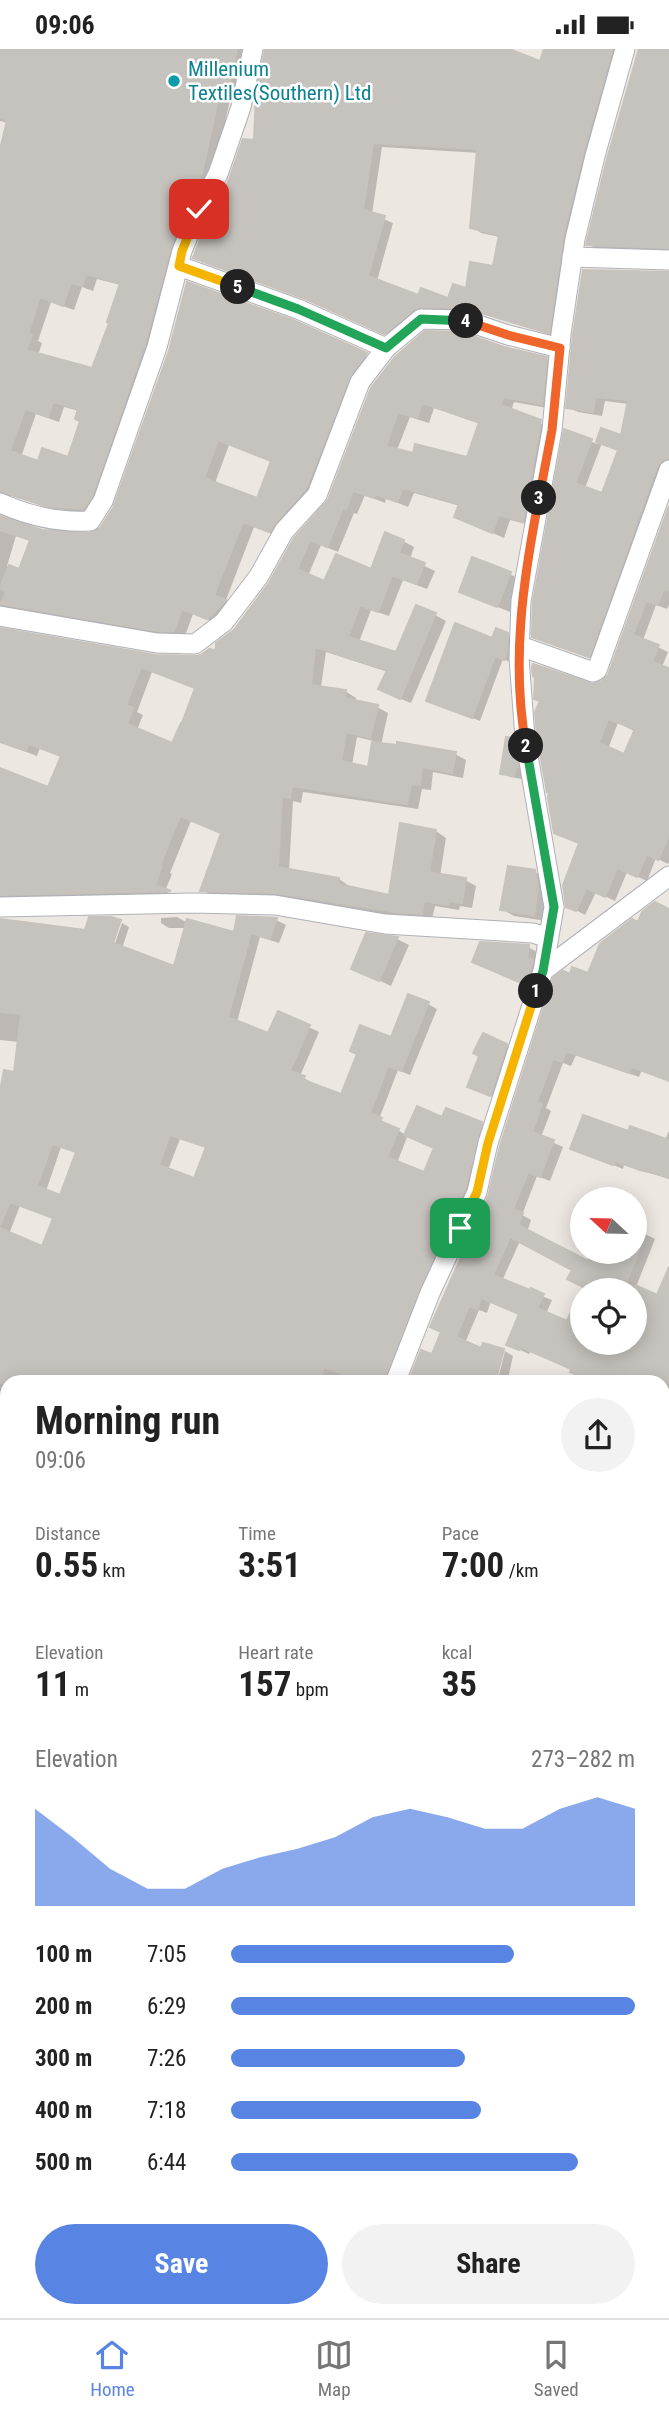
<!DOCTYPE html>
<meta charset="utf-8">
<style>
body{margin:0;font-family:"Roboto Condensed",sans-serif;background:#f2f2f2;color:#222;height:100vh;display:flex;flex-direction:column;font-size:26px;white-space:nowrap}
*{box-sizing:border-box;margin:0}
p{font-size:23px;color:#767676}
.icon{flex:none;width:38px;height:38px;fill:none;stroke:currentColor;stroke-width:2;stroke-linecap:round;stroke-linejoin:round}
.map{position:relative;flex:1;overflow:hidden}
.side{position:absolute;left:0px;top:1326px;width:670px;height:943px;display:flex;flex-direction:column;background:#fff;border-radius:21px 21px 0 0;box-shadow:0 4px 18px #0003}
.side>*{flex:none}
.needle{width:46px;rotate:292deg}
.fabs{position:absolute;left:570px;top:1138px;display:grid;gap:14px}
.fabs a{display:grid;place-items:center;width:77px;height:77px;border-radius:50%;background:#fff;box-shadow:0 4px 18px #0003;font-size:35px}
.pin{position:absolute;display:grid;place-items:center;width:60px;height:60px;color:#fff;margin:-30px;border-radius:14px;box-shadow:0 4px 10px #0006}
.km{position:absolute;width:35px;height:35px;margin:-18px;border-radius:50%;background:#222;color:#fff;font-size:19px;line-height:35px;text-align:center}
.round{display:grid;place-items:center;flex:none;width:74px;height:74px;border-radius:37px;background:#f2f2f2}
.headline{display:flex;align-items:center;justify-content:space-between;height:119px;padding:0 35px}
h1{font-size:38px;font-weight:700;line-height:52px}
.stats{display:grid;grid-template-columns:repeat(3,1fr);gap:10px;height:119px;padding:7px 35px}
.stats div{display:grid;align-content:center}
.stats b{font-size:35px;font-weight:700}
.stats small{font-size:19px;font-weight:400}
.stats p{font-size:19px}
.chart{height:196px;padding:14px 35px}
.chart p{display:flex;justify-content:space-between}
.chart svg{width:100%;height:126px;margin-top:7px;fill:#5885e4;opacity:.7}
.action{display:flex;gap:14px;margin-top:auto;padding:14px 35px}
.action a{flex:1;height:80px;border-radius:42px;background:#5885e4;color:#fff;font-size:28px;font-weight:700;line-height:80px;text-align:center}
.action a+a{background:#f2f2f2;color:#222}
ul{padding:0 35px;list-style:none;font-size:23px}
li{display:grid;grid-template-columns:112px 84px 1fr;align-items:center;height:52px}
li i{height:18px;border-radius:9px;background:#5885e4}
.status{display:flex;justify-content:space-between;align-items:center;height:49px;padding:0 35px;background:#fff;direction:ltr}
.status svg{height:19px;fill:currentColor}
.tabs{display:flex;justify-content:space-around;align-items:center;height:98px;border-top:2px solid #e0e0e0;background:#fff;font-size:19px;color:#767676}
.tabs a{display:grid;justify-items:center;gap:4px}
.tabs .on{color:#5885e4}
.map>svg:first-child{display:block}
.shadow{fill:#0003;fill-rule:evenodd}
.building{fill:#c6c2bd;stroke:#c8c2bc;stroke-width:2;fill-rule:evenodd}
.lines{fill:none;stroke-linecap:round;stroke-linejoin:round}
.street-casing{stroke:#aeb1b8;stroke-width:21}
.street{stroke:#fff;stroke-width:19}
.split-1-casing{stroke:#fff;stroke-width:14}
.split-2-casing{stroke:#fff;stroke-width:14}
.split-3-casing{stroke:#fff;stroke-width:14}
.split-4-casing{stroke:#fff;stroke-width:14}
.split-5-casing{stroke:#fff;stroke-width:14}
.split-6-casing{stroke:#fff;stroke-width:14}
.split-1{stroke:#f5b400;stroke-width:9}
.split-2{stroke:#22a559;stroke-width:9}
.split-3{stroke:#f0652b;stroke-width:9}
.split-4{stroke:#f0652b;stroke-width:9}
.split-5{stroke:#22a559;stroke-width:9}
.split-6{stroke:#f5b400;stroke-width:9}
.culture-dot{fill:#0f9aa8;stroke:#fff;stroke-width:2.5}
.labels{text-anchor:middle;stroke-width:5;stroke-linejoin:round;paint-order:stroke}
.culture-label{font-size:21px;fill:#0d838f;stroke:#fff;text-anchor:start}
</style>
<div class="status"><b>09:06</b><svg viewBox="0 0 49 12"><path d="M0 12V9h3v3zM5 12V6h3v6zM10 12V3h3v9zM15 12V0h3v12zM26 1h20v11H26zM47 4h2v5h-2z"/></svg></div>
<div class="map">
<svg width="669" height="2269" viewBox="0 0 669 2269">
<rect width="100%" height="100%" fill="#ede7e2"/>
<g class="shadow">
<path d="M0,0H249L240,40L233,38L210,140L94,465L49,459L11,447L3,450L0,459V109L8,74L0,72ZM97,230L121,236L111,274L93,321L38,306L42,294L38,292L51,253L74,261L82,238L93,242ZM64,358L79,362L82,372L69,410L39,414L21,408L36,365L59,373Z"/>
<path d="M267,0H512L541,14L546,0L559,3L560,0H624L558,288L478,264L432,262L395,289L314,253L204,214L195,208L226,144L255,93ZM382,98L479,104L472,178L481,184L500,188L495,219L449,251L419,249L377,232L393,174L372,165Z"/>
<path d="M638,0H669V203L598,201L588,195Z"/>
<path d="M669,225V419L598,612L544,593L534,587L566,382L597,395L602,381L622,388L629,355L605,352L602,367L578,363L568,358ZM602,394L619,402L603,446L585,439Z"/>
<path d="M293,273L376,312L317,446L281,488L254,478L226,551L235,558L219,575L193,565L185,587L0,571V466L3,470L41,482L91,486L101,480ZM229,396L272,413L258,451L215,434ZM16,487L32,492L20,522L7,517Z"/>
<path d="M504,299L546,310L557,316L553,360L514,353L511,362L551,379L534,477L510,471L504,489L467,473L460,457L414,444L408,458L386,449L385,454L365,446L357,465L354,464L338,503L321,496L308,527L325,535L372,522L403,492L414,498L410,510L435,522L427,540L403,531L389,567L371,561L359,593L397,605L435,566L446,572L411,654L391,646L388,623L326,603L321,638L345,642L356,649V653L377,658L388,664L381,696L455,705L466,711L463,729L433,723L431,741L422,740L418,760L303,743L301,754L293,752L289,822L339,830L349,837V839L390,848L436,782L446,789L440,827L465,831L476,837L472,859L460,857L459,861L435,857L432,870L408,869L289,849L213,847L203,841L223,785L191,772L170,824L172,825L165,842L177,848L0,852V720L49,741L62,708L40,699L37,707L0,693V580L155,608L195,609L217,603L330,452L372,340ZM434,359L480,375L468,410L414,406L397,401L410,368L429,374ZM152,623L197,640L173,696L137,681L143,666L137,663ZM357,688L373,692L369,720L352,716Z"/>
<path d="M669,462V556L667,560L656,556L643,591L668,603L662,618L669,621V813L668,815L656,809L647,832L627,823L615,852L596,843L585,866L568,857L581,795L555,783L593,637L603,633L610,627ZM618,674L636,683L625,707L608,700Z"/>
<path d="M510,525L522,532L510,563L461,543Z"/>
<path d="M507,586L515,591L512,614L503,610L480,672L436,655L493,591Z"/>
<path d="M512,691L520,696L523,720L522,730L510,728L502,724Z"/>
<path d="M535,823L547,830L546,872L514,867L502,860Z"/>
<path d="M669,860V1032L642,1021L639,1028L576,1006L571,1017L563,1014L546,1059L551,1062L541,1088L563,1098L550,1132L537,1127L522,1166L531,1171L527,1183L588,1215L635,1202V1180L655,1190L636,1238L658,1249L669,1223V1358L663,1356V1334H570L575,1324L573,1321L531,1302L529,1305L518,1300L521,1266L491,1252L487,1264L479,1261L465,1294L482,1301H503L433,1307L571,927H589L639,875ZM520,1192L574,1220L591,1241H635V1293H583L546,1265L552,1251L502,1232Z"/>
<path d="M177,868L188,874L235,885L276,871L286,876L279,894L260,888L237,973L269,986L279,964L319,983L300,1027L313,1034L312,1036L342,1047L392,990L428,955L437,960L410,1026L398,1021L379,1070L406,1086L443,1070L481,1075L490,1080L474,1145L393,1334H7V1611L0,1609V1539L2,1532L0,1531V1051L16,1025L20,993L0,991V872L112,903L122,874L129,878L122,900L175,920L186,879H169L161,874V869ZM408,1086L435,1099L425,1125L397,1114ZM180,1090L208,1099L195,1131L168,1121ZM61,1098L78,1104L61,1148L46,1142ZM20,1157L54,1169L43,1199L9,1185Z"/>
<path d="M397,890L409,896L391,937L353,919Z"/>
<path d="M528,898L539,904L536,940L485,918Z"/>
<path d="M506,996L513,1000L498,1050L476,1041Z"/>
<path d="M669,1082V1130L624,1116L623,1120L572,1099L629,1084L665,1091Z"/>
<path d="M505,1302L513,1307L507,1334H497Z"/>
<path d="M663,1383L669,1385V1423L663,1437Z"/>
<path d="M663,1511L669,1512V1665L663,1679Z"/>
<path d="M0,1635L7,1636V1717L0,1723Z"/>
<path d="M0,1733L2,1736L7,1735V1966L0,1965Z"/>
<path d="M663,1745L669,1747V1800L663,1798Z"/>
<path d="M669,1850V1900L663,1897V1860Z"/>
<path d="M0,2096L7,2099V2148L0,2145Z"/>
<path d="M104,2263L120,2269H102Z"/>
<path d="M146,2263H231L228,2269H143Z"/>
<path d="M288,2263H364L362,2269H293L294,2266Z"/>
<path d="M445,2263H488L486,2269H451L453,2266Z"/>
<path d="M613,2263H638L636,2269Z"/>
</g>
<g class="building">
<path d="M0,0H237L229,35L222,33L200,133L188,155L171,197L145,294L92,447L83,460L46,457L0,442V101L7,71L0,69ZM86,225L120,234L107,273L109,274L92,319L26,301L32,286L28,285L40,248L63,257L71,234L82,237ZM53,353L78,360L75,370L80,372L68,408L42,399L38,412L10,402L25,360L48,368Z"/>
<path d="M265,0H509L540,12L544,0L612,1L583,104L563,187L549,284L466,259L421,258L413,261L384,285L303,249L193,209L210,165L223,142H225L243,90L254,91L256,44ZM373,94L477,100L470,179L499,186L493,217L470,213L466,239L453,235L448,249L421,239L418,246L368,227L385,167L363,161Z"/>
<path d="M639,0H669V199L586,196L607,110Z"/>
<path d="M583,221L669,223V409L662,411L657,417L589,608L532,588L533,553L564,380L592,390L575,434L602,444L618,401L596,393L601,379L621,386L628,351L595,348L593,363L566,359L573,286Z"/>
<path d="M187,233L293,271L367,304L349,329L306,439L275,474L269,483L243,473L214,546L226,551L207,570L182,560L174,582H158L1,555L6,542L0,539L9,516L19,520L30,491L0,481V467L42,481L90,484L100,479L113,459L169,302ZM218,391L271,412L257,449L204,429Z"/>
<path d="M425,282L461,283L504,298L547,308L542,355L503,348L501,356L541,371L523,473L499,466L492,484L454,468L459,455L403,439L397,453L375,445L374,449L353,442L346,460L343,459L327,498L310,491L297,520L324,532L336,505L371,520L385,483L404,491L399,504L425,514L416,535L392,526L378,563L360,556L348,588L396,603L416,556L436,564L400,650L378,640L387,621L315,598L311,636L346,641L345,649L378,656L370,689L346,683L341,712L368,718L372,693L397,696V693L456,703L452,724L422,718L420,736L411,735L407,755L292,737L290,749L282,747L278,818L339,829L338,835L389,846L400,774L436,781L429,823L466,829L462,854L449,852L448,856L424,852L422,865L396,863L277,844L200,842L221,784L180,767L160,816L162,817L155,836L171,842L0,846V719L48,738L61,707L29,695L26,702L0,693V579L156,606L195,607L201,606L209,600L216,601V594L234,581L269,534L294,489L328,451L371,339L395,308ZM422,354L479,373L467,408L415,395L413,404L386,397L398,363L417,369ZM141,618L195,639L182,674H181L172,694L127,675L133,659L126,656Z"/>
<path d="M669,457V542L664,540L657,556L646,552L633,586L659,596L652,613L669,619V786L658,811L647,805L637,828L617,819L605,848L586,839L576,862L566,858L563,836L579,794L554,784L548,748L549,744L547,743L537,688L535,663L540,652L534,650L535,628L533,627L532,618L533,615L593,635L602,632L608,626ZM608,670L635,680L624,705L599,694Z"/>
<path d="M472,508L511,523L497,558L459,543Z"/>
<path d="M455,574L492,589L496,579L508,584L507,603L504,611L495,607L472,669L426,652Z"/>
<path d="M506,688L513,689L518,718H516L514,727L500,725Z"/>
<path d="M508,817L535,821L538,840L534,866L500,861Z"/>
<path d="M655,853L669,860V1032L632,1018L629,1024L566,1002L562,1013L553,1010L537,1053L542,1055L532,1083L554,1091L540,1128L528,1123L513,1160L523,1164L518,1176L588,1212L592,1202H639L623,1241H589L567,1230L572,1221L510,1188L493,1226L530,1241L531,1239L544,1245L537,1259L567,1272L570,1265L583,1271V1293H635V1236L657,1246L669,1218V1334H593L570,1323L571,1320L560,1315L521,1298L519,1301L506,1296L519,1265L481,1249L477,1260L469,1257L456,1288L481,1299L483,1294L504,1300L495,1334H408L421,1301L432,1305L441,1283L430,1278L488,1148L500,1097L553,929L563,922L570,925L572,918L588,924L600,895L632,870L638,873L642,863Z"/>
<path d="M237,867L277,869L270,890L251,884L228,968L268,984L278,962L310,976L290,1022L305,1027L303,1031L341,1045L357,1005L350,1002L360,976L391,988L408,945L429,953L401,1022L388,1017L370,1064L382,1069L380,1072L399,1080L387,1108L424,1123L434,1099L404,1086L417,1057L442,1068L446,1059L482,1073L465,1139L419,1240L383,1334H360V1331L324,1318L319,1334H264L240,1326L237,1334H108L98,1330L96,1334H0V1179L42,1197L53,1169L10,1153L0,1176V1042L4,1021L14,1023L21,965L0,963V870L85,881L89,868H111L121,871L113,894L174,917L187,870L234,883ZM170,1086L206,1098L194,1129L159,1116ZM52,1095L76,1103L60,1146L37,1137Z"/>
<path d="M366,884L398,888L379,932L351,920Z"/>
<path d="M480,893L529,896L527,909L533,910L526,936L472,913Z"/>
<path d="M483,984L507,995L490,1047L467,1038L479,1007L473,1004Z"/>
<path d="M583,1066L628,1082L630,1077L669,1091V1128L640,1121L615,1112L613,1116L570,1100Z"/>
</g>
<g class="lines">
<defs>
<g id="street">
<path d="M572,208L669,211"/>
<path d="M179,217L298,260L386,299"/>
<path d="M0,454C29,467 58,474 90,472L103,452L157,298L182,202L199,160L218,125L241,58L253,0"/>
<path d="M0,567L157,594L195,595L224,573L259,527L284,482L317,446L360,333L386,299L421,270L463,271L508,286L560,299"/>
<path d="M520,597L593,623L597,621L669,421"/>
<path d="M0,858L193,854L275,856L385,875L533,884L548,889"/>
<path d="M543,922L669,827"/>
<path d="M395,1334L430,1244L477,1143L488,1094L543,922L554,858L525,689L519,609L521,552L552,381L561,285L575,190L595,107L625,0"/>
<path d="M663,1498L669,1499"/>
<path d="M0,1722H7"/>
<path d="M0,2041L7,2043"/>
<path d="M558,2263L571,2269"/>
</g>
</defs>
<use href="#street" class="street-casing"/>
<use href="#street" class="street"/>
</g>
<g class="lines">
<defs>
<path id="split-1" d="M460,1179L477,1143L488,1094L536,942"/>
<path id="split-2" d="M526,697L554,858L543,922L536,942"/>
<path id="split-3" d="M526,697C511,614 523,530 539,449"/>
<path id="split-4" d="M466,272L508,286L560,299L552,381L539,449"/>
<path id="split-5" d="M238,238L298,260L386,299L421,270L466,272"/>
<path id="split-6" d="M199,160L182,202L179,217L238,238"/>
</defs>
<use href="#split-1" class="split-1-casing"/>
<use href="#split-2" class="split-2-casing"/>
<use href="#split-3" class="split-3-casing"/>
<use href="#split-4" class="split-4-casing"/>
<use href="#split-5" class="split-5-casing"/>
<use href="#split-6" class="split-6-casing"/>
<use href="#split-1" class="split-1"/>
<use href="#split-2" class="split-2"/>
<use href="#split-3" class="split-3"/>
<use href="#split-4" class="split-4"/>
<use href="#split-5" class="split-5"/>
<use href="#split-6" class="split-6"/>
</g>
<circle class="culture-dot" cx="174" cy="32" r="7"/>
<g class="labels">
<g class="culture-label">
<text x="188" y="27">Millenium<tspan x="188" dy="24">Textiles(Southern) Ltd</tspan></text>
</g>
</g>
</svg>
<div class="fabs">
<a><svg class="needle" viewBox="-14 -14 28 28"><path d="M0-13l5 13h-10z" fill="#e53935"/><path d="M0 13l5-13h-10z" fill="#767676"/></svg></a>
<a><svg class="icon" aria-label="locate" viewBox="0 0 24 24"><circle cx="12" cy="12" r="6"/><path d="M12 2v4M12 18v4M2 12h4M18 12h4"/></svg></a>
</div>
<div class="pin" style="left:460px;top:1179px;background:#1e9e55"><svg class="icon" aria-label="arrive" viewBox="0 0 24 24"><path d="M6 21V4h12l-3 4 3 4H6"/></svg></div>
<div class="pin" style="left:199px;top:160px;background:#d93025"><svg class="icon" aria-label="check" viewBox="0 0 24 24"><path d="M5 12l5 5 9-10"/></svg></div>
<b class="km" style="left:536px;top:942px">1</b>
<b class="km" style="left:526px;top:697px">2</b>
<b class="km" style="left:539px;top:449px">3</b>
<b class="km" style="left:466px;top:272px">4</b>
<b class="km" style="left:238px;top:238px">5</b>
<section class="side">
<div class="headline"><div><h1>Morning run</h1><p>09:06</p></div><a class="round"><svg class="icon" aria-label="share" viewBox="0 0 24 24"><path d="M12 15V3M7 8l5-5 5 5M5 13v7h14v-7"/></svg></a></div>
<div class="stats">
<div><p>Distance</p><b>0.55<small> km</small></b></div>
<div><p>Time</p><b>3:51</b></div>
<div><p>Pace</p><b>7:00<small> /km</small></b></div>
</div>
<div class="stats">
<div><p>Elevation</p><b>11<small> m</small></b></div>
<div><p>Heart rate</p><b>157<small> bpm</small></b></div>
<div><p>kcal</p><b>35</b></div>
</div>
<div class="chart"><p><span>Elevation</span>273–282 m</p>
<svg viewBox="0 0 160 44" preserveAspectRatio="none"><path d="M0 44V10L10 20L20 31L30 38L40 38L50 31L60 27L70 24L80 20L90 13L100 10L110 13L120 17L130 17L140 10L150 6L160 10V44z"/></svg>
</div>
<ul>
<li><b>100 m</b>7:05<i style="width:70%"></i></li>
<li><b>200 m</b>6:29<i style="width:100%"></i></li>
<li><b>300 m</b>7:26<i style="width:58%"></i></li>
<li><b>400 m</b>7:18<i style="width:62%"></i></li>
<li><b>500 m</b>6:44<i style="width:86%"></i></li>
</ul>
<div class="action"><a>Save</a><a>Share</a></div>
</section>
</div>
<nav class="tabs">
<a class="on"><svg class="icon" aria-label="home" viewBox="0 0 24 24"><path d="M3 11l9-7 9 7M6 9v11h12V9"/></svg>Home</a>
<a><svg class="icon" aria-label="map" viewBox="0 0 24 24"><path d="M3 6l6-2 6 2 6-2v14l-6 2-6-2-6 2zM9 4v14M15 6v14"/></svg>Map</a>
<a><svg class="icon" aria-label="saved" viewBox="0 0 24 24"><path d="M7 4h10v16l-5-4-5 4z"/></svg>Saved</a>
</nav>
